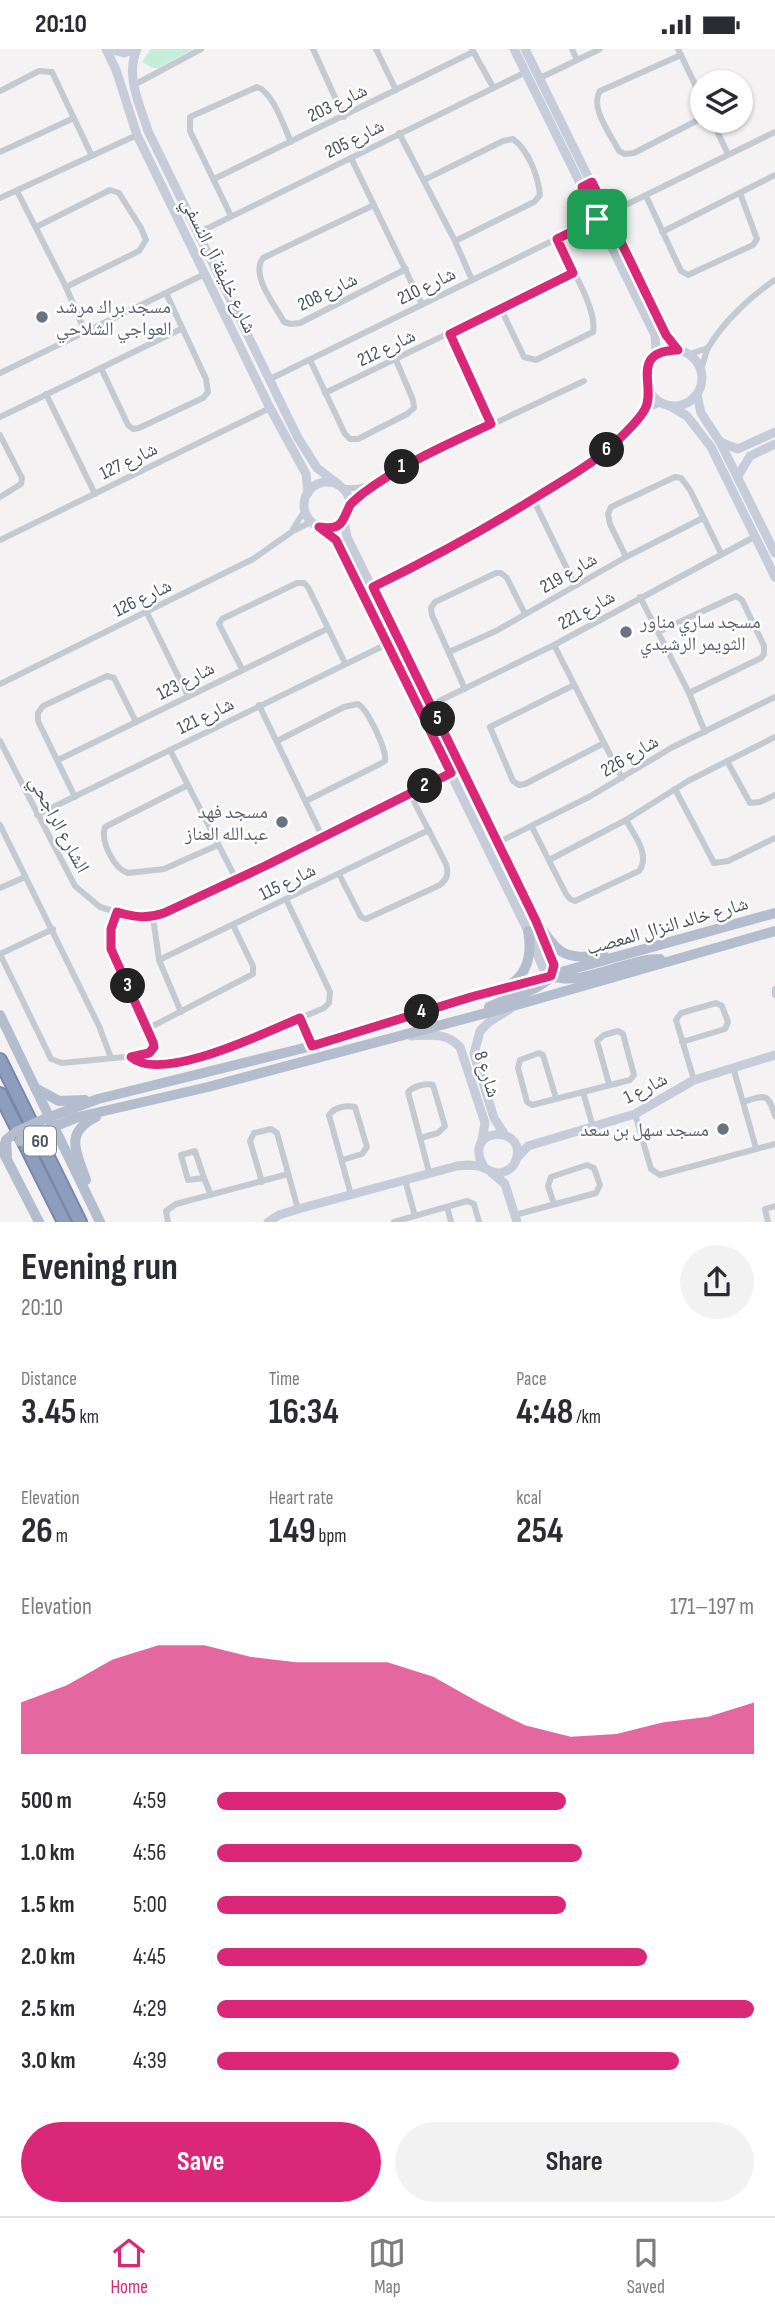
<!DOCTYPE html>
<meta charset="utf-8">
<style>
body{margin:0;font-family:"Sofia Sans Condensed","Noto Naskh Arabic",sans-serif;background:#f2f2f3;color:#2b2b33;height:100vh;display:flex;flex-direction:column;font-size:26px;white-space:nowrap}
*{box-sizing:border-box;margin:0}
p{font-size:23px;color:#7c7c81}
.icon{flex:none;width:38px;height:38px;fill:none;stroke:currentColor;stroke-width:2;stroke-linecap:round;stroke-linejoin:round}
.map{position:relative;height:1173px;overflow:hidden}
.details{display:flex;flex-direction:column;background:#fff;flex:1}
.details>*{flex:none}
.tools{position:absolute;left:690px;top:21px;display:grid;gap:14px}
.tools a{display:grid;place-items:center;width:63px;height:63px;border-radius:50%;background:#fff;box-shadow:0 2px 5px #0004;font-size:35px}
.pin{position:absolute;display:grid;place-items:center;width:60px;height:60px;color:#fff;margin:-30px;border-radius:14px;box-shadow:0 4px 10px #0006}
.km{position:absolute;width:35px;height:35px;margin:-18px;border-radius:50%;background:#222;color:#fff;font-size:19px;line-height:35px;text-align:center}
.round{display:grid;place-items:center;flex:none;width:74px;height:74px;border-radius:37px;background:#f2f2f3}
.summary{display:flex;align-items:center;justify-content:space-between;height:119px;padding:0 21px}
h1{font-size:38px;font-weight:700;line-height:52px}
.metrics{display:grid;grid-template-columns:repeat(3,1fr);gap:10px;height:119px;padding:7px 21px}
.metrics div{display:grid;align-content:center}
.metrics b{font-size:35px;font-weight:700}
.metrics small{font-size:19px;font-weight:400}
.metrics p{font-size:19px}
.chart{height:196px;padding:14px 21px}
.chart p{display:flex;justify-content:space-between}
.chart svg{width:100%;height:126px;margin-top:7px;fill:#db2777;opacity:.7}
.primary-button{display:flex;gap:14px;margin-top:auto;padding:14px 21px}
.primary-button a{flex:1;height:80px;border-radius:42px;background:#db2777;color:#fff;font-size:28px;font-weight:700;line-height:80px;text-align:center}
.primary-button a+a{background:#f2f2f3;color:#2b2b33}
ul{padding:0 21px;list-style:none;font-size:23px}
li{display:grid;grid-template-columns:112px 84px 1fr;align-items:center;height:52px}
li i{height:18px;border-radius:9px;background:#db2777}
.status{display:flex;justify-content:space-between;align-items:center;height:49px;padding:0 35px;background:#fff;direction:ltr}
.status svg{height:19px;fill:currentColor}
.menu{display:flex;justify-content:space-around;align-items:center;height:98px;border-top:2px solid #e1e1e2;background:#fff;font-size:19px;color:#7c7c81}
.menu a{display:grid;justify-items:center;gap:4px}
.menu .active{color:#db2777}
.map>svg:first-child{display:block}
.green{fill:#c4eeda}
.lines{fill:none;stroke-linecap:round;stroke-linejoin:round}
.highway-casing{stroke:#7888a9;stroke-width:16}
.street{stroke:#c4cad2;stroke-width:6}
.secondary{stroke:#c6ccd9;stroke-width:9}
.primary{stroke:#b3bdce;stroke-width:10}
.highway{stroke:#8d9dbd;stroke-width:12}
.primary-bridge{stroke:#b3bdce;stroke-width:10}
.route-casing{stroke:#fff;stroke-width:14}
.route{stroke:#db2777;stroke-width:9}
.worship-dot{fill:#6b7280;stroke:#fff;stroke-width:2.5}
.labels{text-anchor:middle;stroke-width:5;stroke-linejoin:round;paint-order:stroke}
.shield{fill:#fff;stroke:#80868e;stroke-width:2}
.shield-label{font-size:18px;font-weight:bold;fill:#4a525e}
.street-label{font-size:19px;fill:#4a525e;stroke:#fff}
.worship-label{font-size:19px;fill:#5b616d;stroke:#fff;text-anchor:start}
</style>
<div class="status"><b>20:10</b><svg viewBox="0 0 49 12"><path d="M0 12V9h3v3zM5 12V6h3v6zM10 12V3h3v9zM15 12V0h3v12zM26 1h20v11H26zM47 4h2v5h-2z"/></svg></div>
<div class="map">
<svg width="775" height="1173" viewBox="0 0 775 1173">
<rect width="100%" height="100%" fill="#f4f2f2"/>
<path class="green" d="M151,0H193L158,19H153L142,13Z"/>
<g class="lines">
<defs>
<g id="highway">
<path d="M0,1011L80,1173"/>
<path d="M0,1045L64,1173"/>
</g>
</defs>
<use href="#highway" class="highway-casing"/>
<g class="street">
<path d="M313,0L344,68"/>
<path d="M376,0L396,41"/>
<path d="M472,0L493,38"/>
<path d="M572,0L577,11"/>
<path d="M678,0L702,50"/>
<path d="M681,6L600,42C589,58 611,86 619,102L625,105L634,104L702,69"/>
<path d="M540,29L600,0"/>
<path d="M134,36L201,0"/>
<path d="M0,42L39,22L52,23L91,105"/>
<path d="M712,72L728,105"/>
<path d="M399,84L455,192L472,231"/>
<path d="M0,103L74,69"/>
<path d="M351,109L422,255"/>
<path d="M214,130L473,3"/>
<path d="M424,131L503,92L513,90C529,102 538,127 540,146L534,153L455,192"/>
<path d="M17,142L66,238L85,283"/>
<path d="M646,147L681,222L688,226L753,196L757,190L740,144"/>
<path d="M0,149L137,86"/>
<path d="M374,156L263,209C250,226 275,256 284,273L291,275L300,274L406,220"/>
<path d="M607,165L775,83"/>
<path d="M231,167L190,82V68L257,38C273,43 284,78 291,93"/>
<path d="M36,178L110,141L119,144L141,179L146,191L139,202L66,238"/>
<path d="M662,183L775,126"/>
<path d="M198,184L526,23"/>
<path d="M501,260L524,308L536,311L593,283C598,260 567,212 557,190"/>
<path d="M450,285L491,375"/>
<path d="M690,305L708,299"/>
<path d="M310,311L345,385L350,390H358L407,365L414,359L413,351L396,311"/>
<path d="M101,319L128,376L133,380L139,379L203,349L208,343L206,330L166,244"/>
<path d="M701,320C704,313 705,305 708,299C723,273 751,247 775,231"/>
<path d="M0,324L205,225"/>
<path d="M270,330L597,170"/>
<path d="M325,344L573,224"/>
<path d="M46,345L95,445"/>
<path d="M645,361L648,349L647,337"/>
<path d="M0,368L181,280"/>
<path d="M0,386L22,429L21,435L0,448"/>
<path d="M343,439H357L374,435"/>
<path d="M533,450L575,536"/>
<path d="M351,456L400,419L584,332"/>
<path d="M293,480L305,461"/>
<path d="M0,491L270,359"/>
<path d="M626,508L610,475L608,465L611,458L675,428L681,429L690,441L721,504"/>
<path d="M373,538L455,497L582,420L606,402L645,361L661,354"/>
<path d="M640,548L689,644L705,683"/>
<path d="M147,564L188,647"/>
<path d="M658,583L729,550L736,547L742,551L764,597V605L761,609L689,644"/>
<path d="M554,596L622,729"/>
<path d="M449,603L496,582L626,508L703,469"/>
<path d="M242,620L219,575L222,570L297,534H304L308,538L345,614"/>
<path d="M0,635L253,510L293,482L311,473"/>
<path d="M574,636L490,678L513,732L519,736L525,735L604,694"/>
<path d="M465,640L432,566L431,559L435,553L496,524H501L507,529L525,565"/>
<path d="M259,656L323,789"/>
<path d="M431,656L554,596L754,488"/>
<path d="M0,692L75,837L100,858L117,863L142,868H153L164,864L265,817L451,724"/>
<path d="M277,692L344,658L358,655C368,661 387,701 385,712L380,715L306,752"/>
<path d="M170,701L236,830"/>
<path d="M58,711L327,580"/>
<path d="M727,712L750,754L760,753L775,746"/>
<path d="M188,736L105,778C100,792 114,820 128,824L164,820L218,796"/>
<path d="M675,740L714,814L728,812L775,789"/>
<path d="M75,748L38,672V664L43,657L107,627L114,629L136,673"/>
<path d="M37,766L387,595"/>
<path d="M0,776L99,977L111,1009"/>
<path d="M532,778L566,845L570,850L575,852L639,822C651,806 634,786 626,771"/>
<path d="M499,793L589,748L671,699L775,648"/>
<path d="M549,811L626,771L688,732L775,688"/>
<path d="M339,825L361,868L366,870L440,836C447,830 449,825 446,815L410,745"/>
<path d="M0,839L25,828"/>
<path d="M153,868L159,911L181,963"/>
<path d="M0,905L51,1010L62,1014L145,1006L152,1001L154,993L111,900V880L117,863"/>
<path d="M0,905L53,880"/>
<path d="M159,911L429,781"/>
<path d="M775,940V946"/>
<path d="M300,969L312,997"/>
<path d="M149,979L253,925V917L233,876"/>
<path d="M682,993L725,980L728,973L722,957L716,954L681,964L676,971L694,1031"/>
<path d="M131,1008C138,1014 147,1016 156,1017C195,1019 285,975 324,959L329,954L330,943L286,850"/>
<path d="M733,1018L756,1099"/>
<path d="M583,1043L593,1078"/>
<path d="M556,1049L543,1006L539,1004L520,1011L518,1019L527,1053L532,1056L630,1031L634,1026L623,985L618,982L604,986L597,992L609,1035"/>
<path d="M743,1053C765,1046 768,1043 775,1067"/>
<path d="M635,1065L651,1120L660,1126L775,1095"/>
<path d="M420,1089L438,1084L445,1077L433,1036C425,1034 414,1037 408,1043L429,1123"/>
<path d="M195,1102L204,1129L188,1131L181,1106Z"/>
<path d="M342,1111L362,1105L367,1098L355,1058C346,1056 335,1058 329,1066L351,1146"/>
<path d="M204,1129L211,1146"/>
<path d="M405,1131L415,1167"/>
<path d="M262,1133L250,1092L254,1084L271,1080L277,1084L298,1160"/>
<path d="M447,1158L451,1173"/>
<path d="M515,1166L596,1144L600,1136L594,1119L587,1116L551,1128L548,1137L554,1155"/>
<path d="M168,1173L166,1162L176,1155L288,1125"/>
<path d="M394,1173L467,1152L474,1155L479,1173"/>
<path d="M768,1173L765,1160L775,1157"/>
</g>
<g class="secondary">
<path d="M106,0L116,21L137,86L270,359L306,425L308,444"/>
<path d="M109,0L124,4L135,0"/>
<path d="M137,0C125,27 140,56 148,82L298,389L317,419L338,435"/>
<path d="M514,0L655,286L656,300L652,311"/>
<path d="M525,0L666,286L678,301"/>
<circle cx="674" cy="329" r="28"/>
<path d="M697,346L701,364L720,393L775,504"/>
<path d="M670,357L687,367L711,398L775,528"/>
<path d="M720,393L738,400L775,383"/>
<path d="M738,427L750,407L775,395"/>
<circle cx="327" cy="456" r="23"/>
<path d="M344,472L347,488L536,872L554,916L552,927"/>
<path d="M319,477L336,491L528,882L543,919L552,927"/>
<path d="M411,987C430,986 446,983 460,998L485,1074L482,1091"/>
<path d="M505,1086L494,1069L474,1005L480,982L489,973L510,960"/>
<path d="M518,1108L528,1097L635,1065L694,1031L775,1006"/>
<path d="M491,1123L505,1135L517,1173"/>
<path d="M268,1173L279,1166L298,1160L457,1117C466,1116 476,1115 484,1119C490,1121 493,1125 500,1124C507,1123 514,1118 516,1111C528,1075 460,1077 484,1118"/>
</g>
<g class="primary">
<path d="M536,872C560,906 561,910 604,907"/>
<path d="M508,937C529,925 532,903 528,882"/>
<path d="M489,958C510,947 533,945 552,927C583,938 625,910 660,910"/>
<path d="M0,966L100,1173"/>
<path d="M35,1039L59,1052L85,1051"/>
<path d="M42,1071L98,1050L312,997L471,948L775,864"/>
<path d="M46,1081L78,1068L208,1038L520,955L775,882"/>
<path d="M0,1097L39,1173"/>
<path d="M7,1107L6,1091L16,1083"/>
<path d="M86,1131C77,1104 63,1084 96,1068"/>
</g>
<use href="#highway" class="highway"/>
<g class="primary-bridge">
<path d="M16,1083L42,1071"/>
<path d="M20,1092L46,1081"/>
</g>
</g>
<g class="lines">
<defs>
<path id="route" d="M592,133L666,286L678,301C628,302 657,339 645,360C639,372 615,394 605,403C584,420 560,433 538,447C484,481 430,510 373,538L536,872L554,916L551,927L471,948L312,997L300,969C266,983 161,1035 131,1008L149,1004L154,998L153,993L111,900V880L117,863C133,868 147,870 164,864L265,817L451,724L336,491L319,478C343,482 342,472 350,456C353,452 359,448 362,445C402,415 446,396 491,375L450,285L573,224L557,190L597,170L582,138Z"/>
</defs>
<use href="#route" class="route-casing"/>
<use href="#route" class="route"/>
</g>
<g class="worship-dot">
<circle cx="42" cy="268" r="7"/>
<circle cx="626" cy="583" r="7"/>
<circle cx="282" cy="773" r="7"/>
<circle cx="723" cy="1080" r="7"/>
</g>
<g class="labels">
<rect class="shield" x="24" y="1077.5" width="32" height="29" rx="5"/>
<g class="shield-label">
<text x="40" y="1098">60</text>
</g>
<g class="street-label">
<text transform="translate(337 53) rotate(-26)" y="7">شارع 203</text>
<text transform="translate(354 89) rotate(-27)" y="7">شارع 205</text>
<text transform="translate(220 216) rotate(64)" y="7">شارع خليفة آل النسفي</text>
<text transform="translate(426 236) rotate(-26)" y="7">شارع 210</text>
<text transform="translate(327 242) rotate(-26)" y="7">شارع 208</text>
<text transform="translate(386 298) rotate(-26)" y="7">شارع 212</text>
<text transform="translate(128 411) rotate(-26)" y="7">شارع 127</text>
<text transform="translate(568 523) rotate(-30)" y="7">شارع 219</text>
<text transform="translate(142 548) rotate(-26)" y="7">شارع 126</text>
<text transform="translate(586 560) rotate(-29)" y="7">شارع 221</text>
<text transform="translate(185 631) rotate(-27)" y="7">شارع 123</text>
<text transform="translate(205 666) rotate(-26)" y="7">شارع 121</text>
<text transform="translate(629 706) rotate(-31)" y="7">شارع 226</text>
<text transform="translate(60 775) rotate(62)" y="7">الشارع الراجحي</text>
<text transform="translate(287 832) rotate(-26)" y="7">شارع 115</text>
<text transform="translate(667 876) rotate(-16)" y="7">شارع خالد النزال المعصب</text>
<text transform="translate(488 1025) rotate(72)" y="7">شارع 8</text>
<text transform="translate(645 1038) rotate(-27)" y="7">شارع 1</text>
</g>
<g class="worship-label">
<text x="56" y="264">مسجد براك مرشد<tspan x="56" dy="22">العواجي الشلاحي</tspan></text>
<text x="640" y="579">مسجد ساري مناور<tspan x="640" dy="22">الثويمر الرشيدي</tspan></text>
<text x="268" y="769" text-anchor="end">مسجد فهد<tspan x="268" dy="22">عبدالله العناز</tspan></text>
<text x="709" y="1087" text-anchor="end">مسجد سهل بن سعد</text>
</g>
</g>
</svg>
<div class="tools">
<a><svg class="icon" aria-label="layers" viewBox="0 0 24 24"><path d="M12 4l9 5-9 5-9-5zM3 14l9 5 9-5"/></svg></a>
</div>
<div class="pin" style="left:597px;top:170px;background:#1e9e55"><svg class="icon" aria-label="arrive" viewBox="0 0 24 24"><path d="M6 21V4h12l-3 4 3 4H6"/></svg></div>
<b class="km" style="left:402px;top:418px">1</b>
<b class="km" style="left:425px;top:737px">2</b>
<b class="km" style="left:128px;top:937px">3</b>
<b class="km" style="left:422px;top:963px">4</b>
<b class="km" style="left:438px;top:670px">5</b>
<b class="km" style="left:607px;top:401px">6</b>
</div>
<section class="details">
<div class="summary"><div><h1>Evening run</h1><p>20:10</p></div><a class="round"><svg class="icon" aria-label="share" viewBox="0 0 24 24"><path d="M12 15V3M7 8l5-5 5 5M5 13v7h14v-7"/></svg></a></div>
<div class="metrics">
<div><p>Distance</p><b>3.45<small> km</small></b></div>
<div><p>Time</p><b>16:34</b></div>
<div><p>Pace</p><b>4:48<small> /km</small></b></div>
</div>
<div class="metrics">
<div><p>Elevation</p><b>26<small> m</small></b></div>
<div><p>Heart rate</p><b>149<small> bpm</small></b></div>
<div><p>kcal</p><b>254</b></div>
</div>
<div class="chart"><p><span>Elevation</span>171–197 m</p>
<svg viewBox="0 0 160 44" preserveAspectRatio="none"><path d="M0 44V26L10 20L20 11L30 6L40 6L50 10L60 12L70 12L80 12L90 17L100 26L110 34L120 38L130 37L140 33L150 31L160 26V44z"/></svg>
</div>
<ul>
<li><b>500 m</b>4:59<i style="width:65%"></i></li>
<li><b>1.0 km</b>4:56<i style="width:68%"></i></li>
<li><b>1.5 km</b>5:00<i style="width:65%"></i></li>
<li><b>2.0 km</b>4:45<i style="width:80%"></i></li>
<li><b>2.5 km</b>4:29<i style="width:100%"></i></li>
<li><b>3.0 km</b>4:39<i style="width:86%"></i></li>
</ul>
<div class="primary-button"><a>Save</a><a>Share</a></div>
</section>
<nav class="menu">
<a class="active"><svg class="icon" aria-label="home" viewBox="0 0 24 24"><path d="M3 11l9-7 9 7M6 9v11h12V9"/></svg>Home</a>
<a><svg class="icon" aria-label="map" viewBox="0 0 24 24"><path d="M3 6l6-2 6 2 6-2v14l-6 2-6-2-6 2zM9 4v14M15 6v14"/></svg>Map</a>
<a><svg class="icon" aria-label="saved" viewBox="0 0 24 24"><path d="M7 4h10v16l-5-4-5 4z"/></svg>Saved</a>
</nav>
